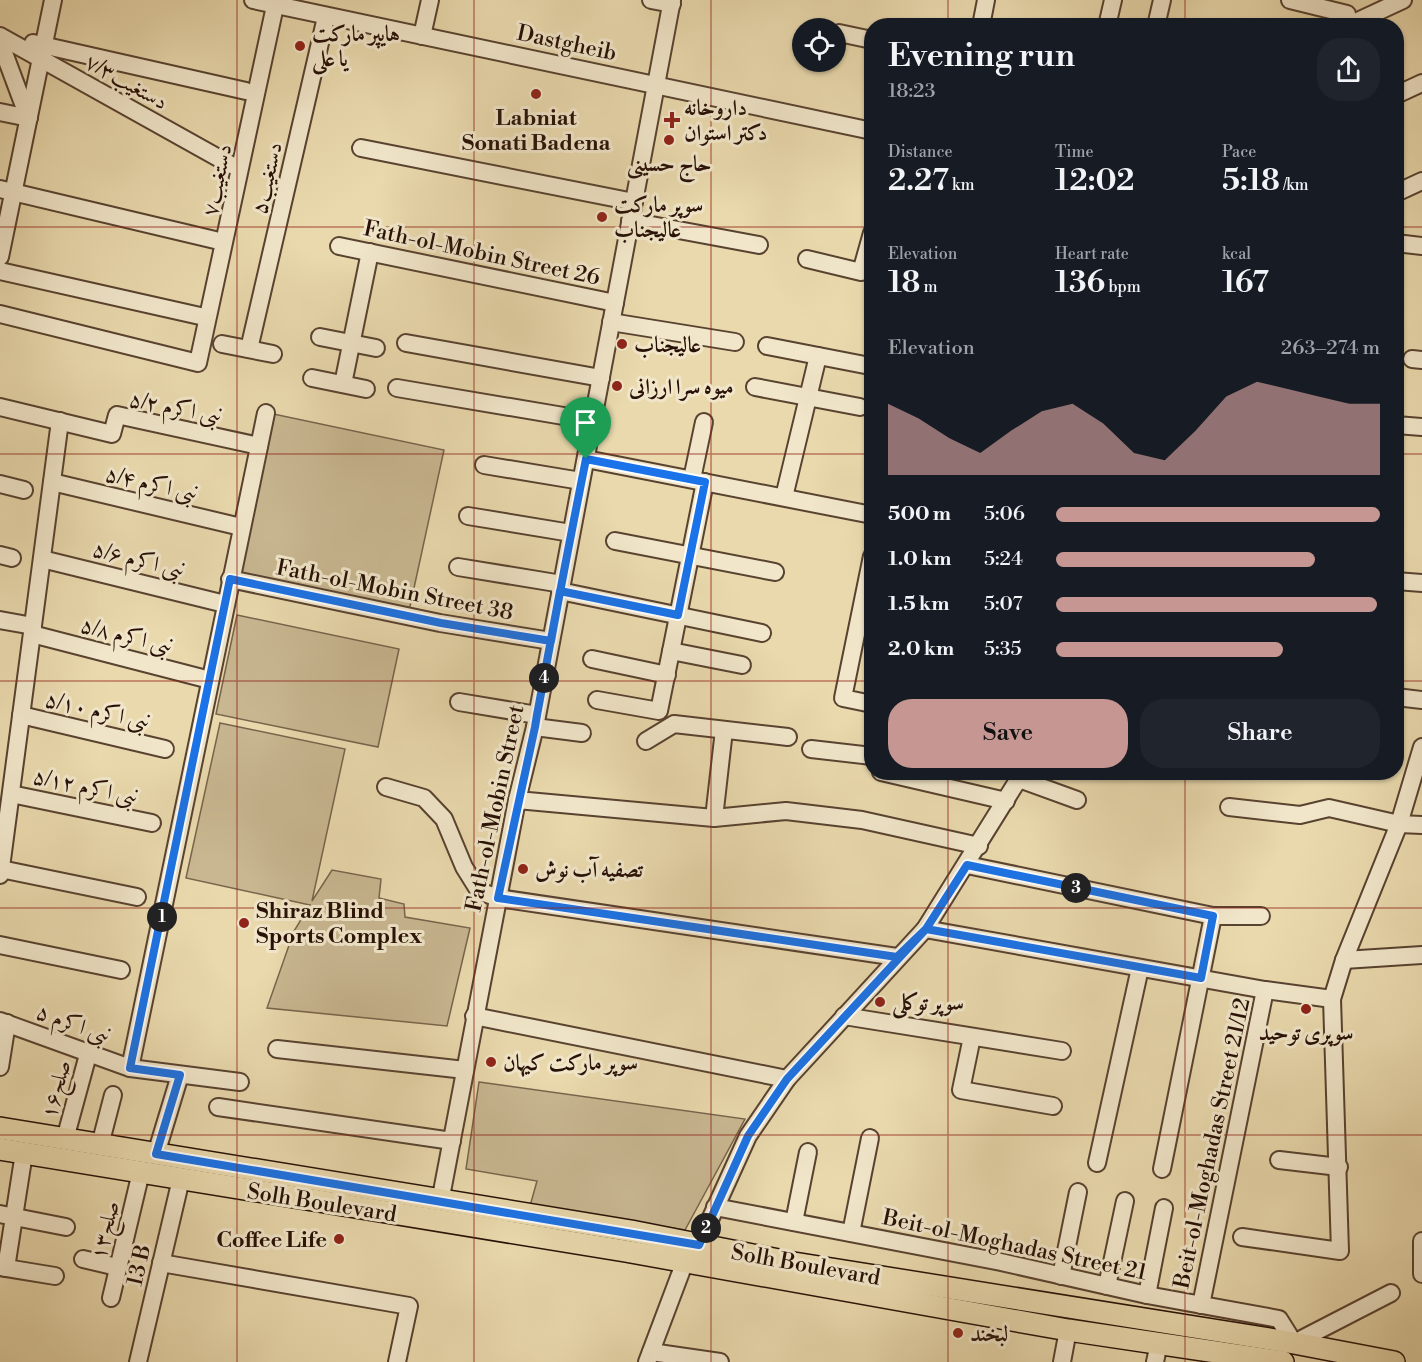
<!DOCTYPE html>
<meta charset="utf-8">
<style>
body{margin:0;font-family:"Libre Bodoni",Amiri,serif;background:#20242c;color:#f1f3f6;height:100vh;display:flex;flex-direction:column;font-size:22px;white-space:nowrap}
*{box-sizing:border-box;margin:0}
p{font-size:20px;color:#9ea1a6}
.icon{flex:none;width:33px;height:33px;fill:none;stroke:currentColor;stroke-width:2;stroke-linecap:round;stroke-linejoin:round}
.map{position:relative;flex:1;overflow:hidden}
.drawer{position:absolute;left:864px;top:18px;width:540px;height:762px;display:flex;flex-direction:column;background:#171b24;border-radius:24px;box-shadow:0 2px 4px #0004}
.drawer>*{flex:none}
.controls{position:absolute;left:792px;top:18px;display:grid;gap:12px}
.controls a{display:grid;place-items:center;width:54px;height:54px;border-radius:50%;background:#171b24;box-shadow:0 2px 4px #0004;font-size:30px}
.pin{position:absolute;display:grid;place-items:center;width:51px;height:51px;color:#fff;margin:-62px -26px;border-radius:50% 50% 50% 0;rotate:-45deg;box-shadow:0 0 6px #0007}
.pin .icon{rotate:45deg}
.km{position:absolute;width:30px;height:30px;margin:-15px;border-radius:50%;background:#222;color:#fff;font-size:16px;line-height:30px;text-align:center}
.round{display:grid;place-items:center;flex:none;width:63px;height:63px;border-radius:24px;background:#20242c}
.headline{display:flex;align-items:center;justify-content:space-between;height:102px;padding:0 24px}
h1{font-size:33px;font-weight:600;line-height:45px}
.metrics{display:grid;grid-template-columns:repeat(3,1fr);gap:9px;height:102px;padding:6px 24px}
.metrics div{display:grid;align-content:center}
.metrics b{font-size:30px;font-weight:600}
.metrics small{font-size:16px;font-weight:400}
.metrics p{font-size:16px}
.chart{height:168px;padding:12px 24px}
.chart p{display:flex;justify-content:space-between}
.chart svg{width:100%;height:108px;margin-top:6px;fill:#c59692;opacity:.7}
.action{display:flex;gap:12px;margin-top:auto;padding:12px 24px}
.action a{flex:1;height:69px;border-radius:24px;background:#c59692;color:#111;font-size:24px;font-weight:600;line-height:69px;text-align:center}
.action a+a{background:#20242c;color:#f1f3f6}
ul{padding:0 24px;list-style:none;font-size:20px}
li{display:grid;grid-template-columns:96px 72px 1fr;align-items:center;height:45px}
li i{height:15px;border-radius:8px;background:#c59692}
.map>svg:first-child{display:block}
.green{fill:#c8b791;stroke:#78644c;stroke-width:1.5}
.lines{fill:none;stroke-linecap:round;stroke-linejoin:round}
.minor-casing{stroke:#584230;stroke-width:20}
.major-casing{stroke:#271006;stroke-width:24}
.minor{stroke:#f1e6ca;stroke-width:16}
.major{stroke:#e9d9ad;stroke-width:21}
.route-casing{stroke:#fff;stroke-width:12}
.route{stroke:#1a73e8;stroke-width:8}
.grid{fill:none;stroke:#8f2418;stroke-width:1.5;stroke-opacity:0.55}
.poi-dot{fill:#8f2418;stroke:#f1e6ca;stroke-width:2}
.labels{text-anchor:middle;stroke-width:6;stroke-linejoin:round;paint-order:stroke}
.poi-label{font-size:22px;font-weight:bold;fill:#271006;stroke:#f1e6ca;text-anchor:start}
.street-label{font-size:22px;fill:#271006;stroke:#f1e6ca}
</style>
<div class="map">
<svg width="1422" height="1362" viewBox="0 0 1422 1362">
<rect width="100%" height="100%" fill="#e9d9ad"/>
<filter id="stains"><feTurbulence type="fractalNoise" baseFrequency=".00333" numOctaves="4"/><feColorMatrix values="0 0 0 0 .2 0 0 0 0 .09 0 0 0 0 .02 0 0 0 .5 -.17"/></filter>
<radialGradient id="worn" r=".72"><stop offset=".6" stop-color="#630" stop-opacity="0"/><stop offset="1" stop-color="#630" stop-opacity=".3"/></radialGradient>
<g class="green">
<path d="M264,412L444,450L409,611L236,575Z"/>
<path d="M237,615L399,649L378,747L216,714Z"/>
<path d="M220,723L345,749L312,901L332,870L381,879L379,898L404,904L405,917L470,928L447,1026L267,1008L294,931L310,905L186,878Z"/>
<path d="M479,1082L745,1119L685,1230L530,1206L537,1181L466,1169Z"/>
</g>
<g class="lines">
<defs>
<g id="minor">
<path d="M253,0L872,131"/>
<path d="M651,0L672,4"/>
<path d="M1290,0L1347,14"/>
<path d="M981,26L986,0"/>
<path d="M1107,26L1113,0"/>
<path d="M1156,26L1162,0"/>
<path d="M1347,26L1403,0"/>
<path d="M839,33L872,40"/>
<path d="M0,36L231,165"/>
<path d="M422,36L430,0"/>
<path d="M0,42L28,117"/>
<path d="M33,43L246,91"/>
<path d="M1396,95L1422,83"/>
<path d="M0,112L29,118"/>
<path d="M361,148L634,202"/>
<path d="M0,189L215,240"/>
<path d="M1396,193L1422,181"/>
<path d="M630,221L759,245"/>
<path d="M1396,243L1422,246"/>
<path d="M339,246L615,303"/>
<path d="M0,257L53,0"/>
<path d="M807,259L861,272L872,233"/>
<path d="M0,271L200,316"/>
<path d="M0,314L198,363L275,6"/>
<path d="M611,322L735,342"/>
<path d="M320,337L376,348"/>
<path d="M406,343L601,378"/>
<path d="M222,344L273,354"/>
<path d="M767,346L870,366"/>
<path d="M249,349L326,17"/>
<path d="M1412,359L1422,360"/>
<path d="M312,378L366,389"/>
<path d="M343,384L370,252"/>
<path d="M755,387L860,407"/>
<path d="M397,388L593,421"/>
<path d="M0,407L112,434L117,415L259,446"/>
<path d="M1396,425L1422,427"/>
<path d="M586,459L872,515"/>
<path d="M484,465L581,481"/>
<path d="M692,479L704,422"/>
<path d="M52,482L241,527"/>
<path d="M0,484L24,490"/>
<path d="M784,497L818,356"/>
<path d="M468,516L571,533"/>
<path d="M615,541L775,572"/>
<path d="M0,555L12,558"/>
<path d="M872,556L843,698L872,704"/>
<path d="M42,559L225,604"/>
<path d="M458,567L562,584"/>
<path d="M230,579L440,623L551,641"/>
<path d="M1396,581L1422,583"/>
<path d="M560,591L762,633"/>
<path d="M0,620L33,626"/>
<path d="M32,634L210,680"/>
<path d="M671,651L742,665"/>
<path d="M592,659L667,675"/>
<path d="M1396,697L1422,700"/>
<path d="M597,700L659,711L705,482"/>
<path d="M459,702L537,715"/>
<path d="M21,715L165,749"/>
<path d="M535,727L582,733"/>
<path d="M646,741L674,724L788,737"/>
<path d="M811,749L872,756"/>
<path d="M881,772L1006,801"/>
<path d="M1019,779L1077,800"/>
<path d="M386,787L424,798L444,819L464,867L479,891L498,898L897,957"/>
<path d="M11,794L152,823"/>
<path d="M517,800L714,818L786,811L862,820L979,846"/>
<path d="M1229,807L1300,815L1329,808L1399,824L1422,825"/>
<path d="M714,818L724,730"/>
<path d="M967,865L1213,916H1261"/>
<path d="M1,869L137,897"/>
<path d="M0,875L60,421"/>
<path d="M925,929L1265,990L1332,999"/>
<path d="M0,945L121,970"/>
<path d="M1344,960L1422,955"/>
<path d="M474,1016L787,1079"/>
<path d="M844,1016L1062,1051"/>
<path d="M0,1021L130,1068L240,1082"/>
<path d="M972,1037L961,1090L1053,1106"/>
<path d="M277,1049L465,1070"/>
<path d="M0,1067L7,1023"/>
<path d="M130,1068L266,413"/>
<path d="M218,1107L452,1141"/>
<path d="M65,1139L89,1051"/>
<path d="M100,1145L113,1095"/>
<path d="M156,1154L180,1075"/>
<path d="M1279,1160L1339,1167"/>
<path d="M1097,1163L1140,968"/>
<path d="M1162,1169L1213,916"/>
<path d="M440,1202L517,800L535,727L672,0"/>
<path d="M715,1207L1001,1262L1147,1295L1279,1319L1294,1343L1391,1293"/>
<path d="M0,1214L66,1227"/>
<path d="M794,1222L808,1152"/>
<path d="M851,1233L870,1138"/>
<path d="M1242,1237L1340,1251L1332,999L1344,960L1399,824L1422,747"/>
<path d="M1422,1241V1274"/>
<path d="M699,1244L748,1136L787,1079L925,929L1023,772"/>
<path d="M83,1259L117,1267"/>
<path d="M161,1263L409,1306L397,1362"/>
<path d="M0,1267L55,1276"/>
<path d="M6,1268L24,1153"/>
<path d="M1061,1276L1078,1192"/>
<path d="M1107,1286L1125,1201"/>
<path d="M1147,1295L1164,1208"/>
<path d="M111,1298L141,1172"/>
<path d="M1201,1305L1265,990"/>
<path d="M651,1352L720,1362"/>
<path d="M138,1362L181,1179"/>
<path d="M647,1362L684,1264"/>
<path d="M1062,1362L1068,1330"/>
<path d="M1155,1362L1159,1343"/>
</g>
<g id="major">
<path d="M0,1128L631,1231L794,1263L1294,1343L1394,1362"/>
<path d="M0,1149L625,1251L1068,1330L1283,1362"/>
</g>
</defs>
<use href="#minor" class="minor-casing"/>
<use href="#major" class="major-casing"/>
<use href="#minor" class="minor"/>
<use href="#major" class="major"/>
</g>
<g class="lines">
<defs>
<path id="route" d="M586,459C574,519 562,580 551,641L441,623L230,579L130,1068L180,1075L156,1154L699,1245L748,1136L787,1079L926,929L1201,978L1213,916L967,865L926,929L897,957L498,898L535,727L537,715L560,591L678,615L705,482L586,459"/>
</defs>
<use href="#route" class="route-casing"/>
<use href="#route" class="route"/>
</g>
<path class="grid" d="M237,0V1362M474,0V1362M711,0V1362M948,0V26M1185,0V26M0,227H872M1396,227H1422M0,454H872M1396,454H1422M0,681H872M1396,681H1422M948,772V1362M1185,772V1362M0,908H1422M0,1135H1422"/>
<g class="poi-dot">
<circle cx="300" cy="46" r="6"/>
<circle cx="536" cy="94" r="6"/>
<path d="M669 111h6v6h6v6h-6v6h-6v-6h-6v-6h6z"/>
<circle cx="669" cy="140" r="6"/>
<circle cx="602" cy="217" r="6"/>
<circle cx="622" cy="344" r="6"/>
<circle cx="617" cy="386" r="6"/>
<circle cx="523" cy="869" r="6"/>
<circle cx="244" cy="923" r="6"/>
<circle cx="880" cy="1002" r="6"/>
<circle cx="1306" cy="1009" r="6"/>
<circle cx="491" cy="1062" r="6"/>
<circle cx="339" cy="1239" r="6"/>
<circle cx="958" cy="1333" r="6"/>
</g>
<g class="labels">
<g class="poi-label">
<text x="312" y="41">هایپر مارکت<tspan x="312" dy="25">یا علی</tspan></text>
<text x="684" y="115">داروخانه<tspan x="684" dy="25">دکتر استوان</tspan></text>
<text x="536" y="125" text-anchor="middle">Labniat<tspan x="536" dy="25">Sonati Badena</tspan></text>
<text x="669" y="171" text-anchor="middle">حاج حسینی</text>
<text x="614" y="212">سوپر مارکت<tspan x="614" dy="25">عالیجناب</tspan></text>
<text x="634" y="352">عالیجناب</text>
<text x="629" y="394">میوه سرا ارزانی</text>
<text x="535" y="877">تصفیه آب نوش</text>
<text x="256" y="918">Shiraz Blind<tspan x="256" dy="25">Sports Complex</tspan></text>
<text x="892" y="1010">سوپر توکلی</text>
<text x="1306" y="1040" text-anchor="middle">سوپری توحید</text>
<text x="503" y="1070">سوپر مارکت کیهان</text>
<text x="327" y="1247" text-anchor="end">Coffee Life</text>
<text x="970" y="1341">لبخند</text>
</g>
<g class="street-label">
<text transform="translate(567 42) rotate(12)" y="8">Dastgheib</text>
<text transform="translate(127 81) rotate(29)" y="8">دستغیب۷/۳</text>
<text transform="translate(266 178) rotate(-77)" y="8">دستغیب۵</text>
<text transform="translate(216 180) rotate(-78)" y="8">دستغیب۷</text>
<text transform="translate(482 252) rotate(12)" y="8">Fath-ol-Mobin Street 26</text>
<text transform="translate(176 407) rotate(11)" y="8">نبی اکرم ۵/۲</text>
<text transform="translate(152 483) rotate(13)" y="8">نبی اکرم ۵/۴</text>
<text transform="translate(139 559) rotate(14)" y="8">نبی اکرم ۵/۶</text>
<text transform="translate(395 589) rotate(11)" y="8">Fath-ol-Mobin Street 38</text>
<text transform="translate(127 635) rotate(14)" y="8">نبی اکرم ۵/۸</text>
<text transform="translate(98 710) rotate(13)" y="8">نبی اکرم ۵/۱۰</text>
<text transform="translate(86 786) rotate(12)" y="8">نبی اکرم ۵/۱۲</text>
<text transform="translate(494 808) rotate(-78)" y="8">Fath-ol-Mobin Street</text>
<text transform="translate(74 1023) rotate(20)" y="8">نبی اکرم ۵</text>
<text transform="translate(55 1089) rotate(-75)" y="8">صلح۱۶</text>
<text transform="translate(1211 1143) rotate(-78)" y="8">Beit-ol-Moghadas Street 21/12</text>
<text transform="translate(322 1202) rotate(9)" y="8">Solh Boulevard</text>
<text transform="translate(104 1230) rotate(-76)" y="8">صلح۱۳</text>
<text transform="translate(1015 1244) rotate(12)" y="8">Beit-ol-Moghadas Street 21</text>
<text transform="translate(806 1264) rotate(10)" y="8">Solh Boulevard</text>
<text transform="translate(138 1265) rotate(-77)" y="8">13 B</text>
</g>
</g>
<rect width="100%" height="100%" filter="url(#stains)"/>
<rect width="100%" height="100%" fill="url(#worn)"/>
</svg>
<div class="controls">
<a><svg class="icon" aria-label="locate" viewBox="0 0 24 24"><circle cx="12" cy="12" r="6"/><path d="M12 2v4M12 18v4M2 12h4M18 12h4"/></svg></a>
</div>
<div class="pin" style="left:586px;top:459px;background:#1e9e55"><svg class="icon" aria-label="arrive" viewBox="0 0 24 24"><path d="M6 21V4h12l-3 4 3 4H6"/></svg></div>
<b class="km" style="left:162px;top:917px">1</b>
<b class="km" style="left:706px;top:1228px">2</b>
<b class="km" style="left:1076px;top:888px">3</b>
<b class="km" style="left:544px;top:678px">4</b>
<section class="drawer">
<div class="headline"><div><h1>Evening run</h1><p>18:23</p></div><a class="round"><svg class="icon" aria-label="share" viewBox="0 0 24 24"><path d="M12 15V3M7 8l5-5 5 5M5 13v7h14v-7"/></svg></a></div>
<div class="metrics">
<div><p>Distance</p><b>2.27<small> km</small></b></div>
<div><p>Time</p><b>12:02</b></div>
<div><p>Pace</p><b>5:18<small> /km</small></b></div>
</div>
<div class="metrics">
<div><p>Elevation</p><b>18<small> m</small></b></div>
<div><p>Heart rate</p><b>136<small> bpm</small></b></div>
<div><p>kcal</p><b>167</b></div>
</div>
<div class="chart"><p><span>Elevation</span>263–274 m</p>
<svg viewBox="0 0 160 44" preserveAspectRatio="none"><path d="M0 44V15L10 21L20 29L30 35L40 26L50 18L60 15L70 23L80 35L90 38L100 26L110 12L120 6L130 9L140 12L150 15L160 15V44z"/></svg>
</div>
<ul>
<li><b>500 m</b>5:06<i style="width:100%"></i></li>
<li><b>1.0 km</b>5:24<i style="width:80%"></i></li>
<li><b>1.5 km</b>5:07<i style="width:99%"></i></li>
<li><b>2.0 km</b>5:35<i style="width:70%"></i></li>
</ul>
<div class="action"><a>Save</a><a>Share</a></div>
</section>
</div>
